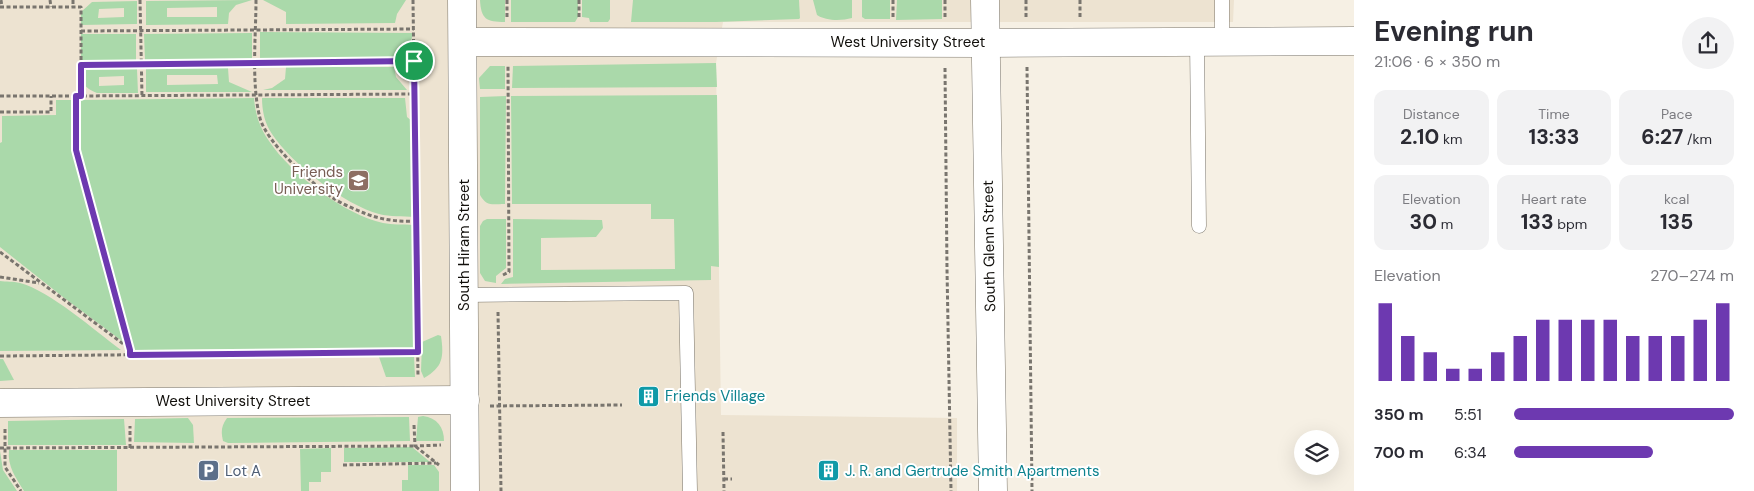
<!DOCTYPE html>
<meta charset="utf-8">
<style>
body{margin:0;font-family:"DM Sans",sans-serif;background:#f2f2f3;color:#2b2b33;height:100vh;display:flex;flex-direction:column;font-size:19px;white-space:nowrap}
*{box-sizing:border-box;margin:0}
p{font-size:16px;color:#7c7c81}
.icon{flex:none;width:28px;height:28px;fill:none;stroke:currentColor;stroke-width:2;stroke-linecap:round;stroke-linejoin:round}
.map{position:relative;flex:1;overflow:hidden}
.panel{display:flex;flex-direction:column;background:#fff;width:400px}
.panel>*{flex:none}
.controls{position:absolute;left:1294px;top:430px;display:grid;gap:10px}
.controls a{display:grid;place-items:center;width:45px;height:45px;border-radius:50%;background:#fff;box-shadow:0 5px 20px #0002;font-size:25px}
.pin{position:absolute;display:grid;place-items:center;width:42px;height:42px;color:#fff;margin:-21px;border:2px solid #fff;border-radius:50%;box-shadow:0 1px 5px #0007}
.round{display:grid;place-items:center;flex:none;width:52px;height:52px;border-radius:26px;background:#f2f2f3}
.overview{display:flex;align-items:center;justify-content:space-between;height:85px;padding:0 20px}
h1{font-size:28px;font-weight:700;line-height:38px}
.metrics{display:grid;grid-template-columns:repeat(3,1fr);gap:8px;height:85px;padding:5px 20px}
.metrics div{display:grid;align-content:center;border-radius:12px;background:#f2f2f3;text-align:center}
.metrics b{font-size:21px;font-weight:700}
.metrics small{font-size:14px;font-weight:400}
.metrics p{font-size:14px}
.chart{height:140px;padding:10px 20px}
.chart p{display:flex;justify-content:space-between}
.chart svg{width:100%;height:90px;margin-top:5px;stroke:#6d39b0;stroke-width:6}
ul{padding:0 20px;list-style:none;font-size:16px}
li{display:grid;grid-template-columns:80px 60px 1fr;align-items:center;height:38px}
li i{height:12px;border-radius:6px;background:#6d39b0}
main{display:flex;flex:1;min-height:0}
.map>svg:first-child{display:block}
.built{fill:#ede3d1}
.green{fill:#aad9aa;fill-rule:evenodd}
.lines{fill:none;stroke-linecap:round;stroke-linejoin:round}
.lane-casing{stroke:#7a756b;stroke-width:15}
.street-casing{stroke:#7a756b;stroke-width:29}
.path{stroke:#79756e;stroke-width:3;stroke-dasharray:4 2.5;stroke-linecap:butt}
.lane{stroke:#fff;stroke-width:14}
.street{stroke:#fff;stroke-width:28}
.route-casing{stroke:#fff;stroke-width:10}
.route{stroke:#6d39b0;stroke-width:6}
.labels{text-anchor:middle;stroke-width:4;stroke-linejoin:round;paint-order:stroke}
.street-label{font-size:15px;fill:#110f0b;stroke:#fff}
.education-label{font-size:15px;fill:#785e54;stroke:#fff;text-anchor:end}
.culture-label{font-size:15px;fill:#0d838f;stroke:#fff;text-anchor:start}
.service-label{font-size:15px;fill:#4e5e75;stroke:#fff;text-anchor:start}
</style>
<main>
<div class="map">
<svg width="1354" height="491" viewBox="0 0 1354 491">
<rect width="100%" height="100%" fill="#f6f0e4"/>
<path class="built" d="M0,0H1234L1233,22H723L716,63L721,415L957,418V491H0Z"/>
<g class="green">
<path d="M252,0L236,5L229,13L228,24L146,25V1ZM217,7V17H167V8Z"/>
<path d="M263,0H406L397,14L395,23L286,24V12Z"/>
<path d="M480,0H505V22C486,22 481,19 480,0Z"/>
<path d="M511,0H578V17L575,22H511Z"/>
<path d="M582,0H610V19L608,22H590L589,18L582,17Z"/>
<path d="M633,0H799L800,18L799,19L716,22H631Z"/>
<path d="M813,0H852V18C841,21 826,21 817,15Z"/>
<path d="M862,0H890V19H865L862,17Z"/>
<path d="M897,0H942V19L896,20Z"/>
<path d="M137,1V24L81,25V12L92,2ZM124,8V17L98,18L99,9Z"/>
<path d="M260,32L413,33L410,45L414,61L407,59L260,60Z"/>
<path d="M252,33V60H145L144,34Z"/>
<rect x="81" y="34" width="55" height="27"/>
<path d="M716,63L717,87L512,88L513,66Z"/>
<path d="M490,66H505V89H480L479,78Z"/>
<path d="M286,67H394L396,77L407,90H263L272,88L285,79Z"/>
<path d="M146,68H228L229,82L252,92H146ZM167,75H217L218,84L167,85Z"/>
<path d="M81,69H137L138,93H97C84,88 81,82 81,69ZM124,76V85L99,86V77Z"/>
<path d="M717,95L719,267L711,266V280L501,284L505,279L513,277V219L602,220L603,228L596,237L541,238V270L675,269L674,219H651V204H512L511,96Z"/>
<path d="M506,96L505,204C492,204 487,207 480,195V97Z"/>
<path d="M254,98C255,113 260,129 269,141C290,173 345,215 383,223C392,225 403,224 413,225L415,348L134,350L80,149L79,100Z"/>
<path d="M262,98H405L407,117L413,122L414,217C403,216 390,217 379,214C345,205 292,164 272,134C265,124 262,111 262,98Z"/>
<path d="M56,100H72L74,151L92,224L126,344L63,297L0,247V143L2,142V116L56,115Z"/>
<path d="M487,219H506V268L496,276V283L485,281L480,273V226L483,221Z"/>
<path d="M0,281C6,282 13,281 20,283C50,291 94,330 121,350L0,351Z"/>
<path d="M438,335L441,336C444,357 443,367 424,378L421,371L422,342Z"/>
<path d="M414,356L415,377H386L379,357Z"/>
<path d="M0,359H3L14,380L0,381Z"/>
<path d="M423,416C437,418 444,427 444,441H416L418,417Z"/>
<path d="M409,417L410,441L228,443L223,441C221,432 221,426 227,418Z"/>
<path d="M188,418L193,425L194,443L134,442L135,419Z"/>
<path d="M124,419L126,445H8V421Z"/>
<path d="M412,447L430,462H344V448Z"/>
<path d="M331,448V472H321V482H309V491H301L300,449Z"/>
<path d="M9,450H117V491H24C16,478 7,466 9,450Z"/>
<path d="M0,451L3,470L17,491H0Z"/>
<path d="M408,465H434L439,472V491H402V480H408Z"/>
</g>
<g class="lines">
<defs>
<g id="lane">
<path d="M1222,0V41"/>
<path d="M1197,41L1199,226"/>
<path d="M465,295L686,293L690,491"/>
</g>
<g id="street">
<path d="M462,0L465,491"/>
<path d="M985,0L993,491"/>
<path d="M463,42L986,43L1354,41"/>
<path d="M0,403L465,400"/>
</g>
</defs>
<use href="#lane" class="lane-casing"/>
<use href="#street" class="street-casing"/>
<g class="path">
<path d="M1,0L2,7"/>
<path d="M50,0L51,7"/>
<path d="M73,0V7"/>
<path d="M140,0L142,96"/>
<path d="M256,0C256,35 251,84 260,118C266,142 312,184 333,198C342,204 354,209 364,213C381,220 399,222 416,221"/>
<path d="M413,0L418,377"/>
<path d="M507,0V17"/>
<path d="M579,0V17"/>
<path d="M893,0V18"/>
<path d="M945,0V19"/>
<path d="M1026,0V18"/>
<path d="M1080,0V18"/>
<path d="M0,7H81V96H0"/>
<path d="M81,31L414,29"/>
<path d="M81,65L414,61"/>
<path d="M1027,67L1032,491"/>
<path d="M945,68L947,269L951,491"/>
<path d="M0,112H51V96"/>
<path d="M0,252L130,349"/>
<path d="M503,275L509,272L508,66"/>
<path d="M0,277L39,283"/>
<path d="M498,312L501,491"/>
<path d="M130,355V350L76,150V96L415,94"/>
<path d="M0,356L418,352"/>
<path d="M490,406L622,405"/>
<path d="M414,425L415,446L441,445"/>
<path d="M5,429V467L21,491"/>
<path d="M723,432L724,491"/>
<path d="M0,448L415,446L439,465"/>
<path d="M130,448V426"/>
<path d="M343,465L436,463"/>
<path d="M724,479H732"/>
</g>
<use href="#lane" class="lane"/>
<use href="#street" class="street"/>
</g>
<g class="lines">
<defs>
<path id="route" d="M414,61L418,352L130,355V350L76,150V96H81V65Z"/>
</defs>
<use href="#route" class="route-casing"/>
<use href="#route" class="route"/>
</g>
<defs>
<symbol id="university-square" viewBox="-11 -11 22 22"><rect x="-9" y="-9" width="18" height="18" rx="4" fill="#8d6e63" stroke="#fff"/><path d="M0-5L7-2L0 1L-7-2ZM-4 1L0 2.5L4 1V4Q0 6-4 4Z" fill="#fff"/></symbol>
<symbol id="building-square" viewBox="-11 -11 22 22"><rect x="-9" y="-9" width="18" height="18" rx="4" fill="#0f9aa8" stroke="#fff"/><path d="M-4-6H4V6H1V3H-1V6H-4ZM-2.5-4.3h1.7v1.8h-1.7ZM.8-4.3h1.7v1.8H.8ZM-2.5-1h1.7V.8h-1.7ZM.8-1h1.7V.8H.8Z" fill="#fff"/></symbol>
<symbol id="parking-square" viewBox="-11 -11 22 22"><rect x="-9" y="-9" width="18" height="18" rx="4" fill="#5c6f8a" stroke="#fff"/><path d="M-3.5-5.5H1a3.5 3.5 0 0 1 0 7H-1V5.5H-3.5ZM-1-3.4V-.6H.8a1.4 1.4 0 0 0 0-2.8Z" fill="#fff"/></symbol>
</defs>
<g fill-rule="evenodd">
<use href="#university-square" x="346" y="168" width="25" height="25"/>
<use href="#building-square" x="636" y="384" width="25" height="25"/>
<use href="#parking-square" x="196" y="458" width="25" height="25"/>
<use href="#building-square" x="816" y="458" width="25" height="25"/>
</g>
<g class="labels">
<g class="street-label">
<text x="908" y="47">West University Street</text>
<text transform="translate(464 245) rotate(-90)" y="5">South Hiram Street</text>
<text transform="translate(989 246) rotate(-91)" y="5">South Glenn Street</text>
<text x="233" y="406">West University Street</text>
</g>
<g class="education-label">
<text x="343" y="177">Friends<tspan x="343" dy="17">University</tspan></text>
</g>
<g class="culture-label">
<text x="665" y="401">Friends Village</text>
<text x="845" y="476">J. R. and Gertrude Smith Apartments</text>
</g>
<g class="service-label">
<text x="225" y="476">Lot A</text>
</g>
</g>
</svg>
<div class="controls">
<a><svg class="icon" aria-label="layers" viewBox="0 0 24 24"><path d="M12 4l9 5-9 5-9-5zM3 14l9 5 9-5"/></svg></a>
</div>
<div class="pin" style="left:414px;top:61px;background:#1e9e55"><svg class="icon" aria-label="arrive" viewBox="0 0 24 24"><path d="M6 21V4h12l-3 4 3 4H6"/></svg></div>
</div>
<section class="panel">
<div class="overview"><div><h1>Evening run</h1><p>21:06 · 6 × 350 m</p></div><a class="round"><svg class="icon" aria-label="share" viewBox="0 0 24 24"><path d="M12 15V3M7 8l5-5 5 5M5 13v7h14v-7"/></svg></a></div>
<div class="metrics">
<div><p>Distance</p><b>2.10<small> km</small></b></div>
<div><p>Time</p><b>13:33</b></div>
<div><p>Pace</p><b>6:27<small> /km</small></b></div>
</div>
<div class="metrics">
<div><p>Elevation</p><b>30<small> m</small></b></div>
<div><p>Heart rate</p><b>133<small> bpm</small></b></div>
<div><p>kcal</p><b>135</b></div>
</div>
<div class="chart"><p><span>Elevation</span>270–274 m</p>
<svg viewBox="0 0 160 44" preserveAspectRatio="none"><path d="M5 44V6M15 44V22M25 44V30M35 44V38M45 44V38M55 44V30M65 44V22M75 44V14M85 44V14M95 44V14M105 44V14M115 44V22M125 44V22M135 44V22M145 44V14M155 44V6"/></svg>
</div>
<ul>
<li><b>350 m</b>5:51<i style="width:100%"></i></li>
<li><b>700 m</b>6:34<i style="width:63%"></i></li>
</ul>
</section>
</main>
